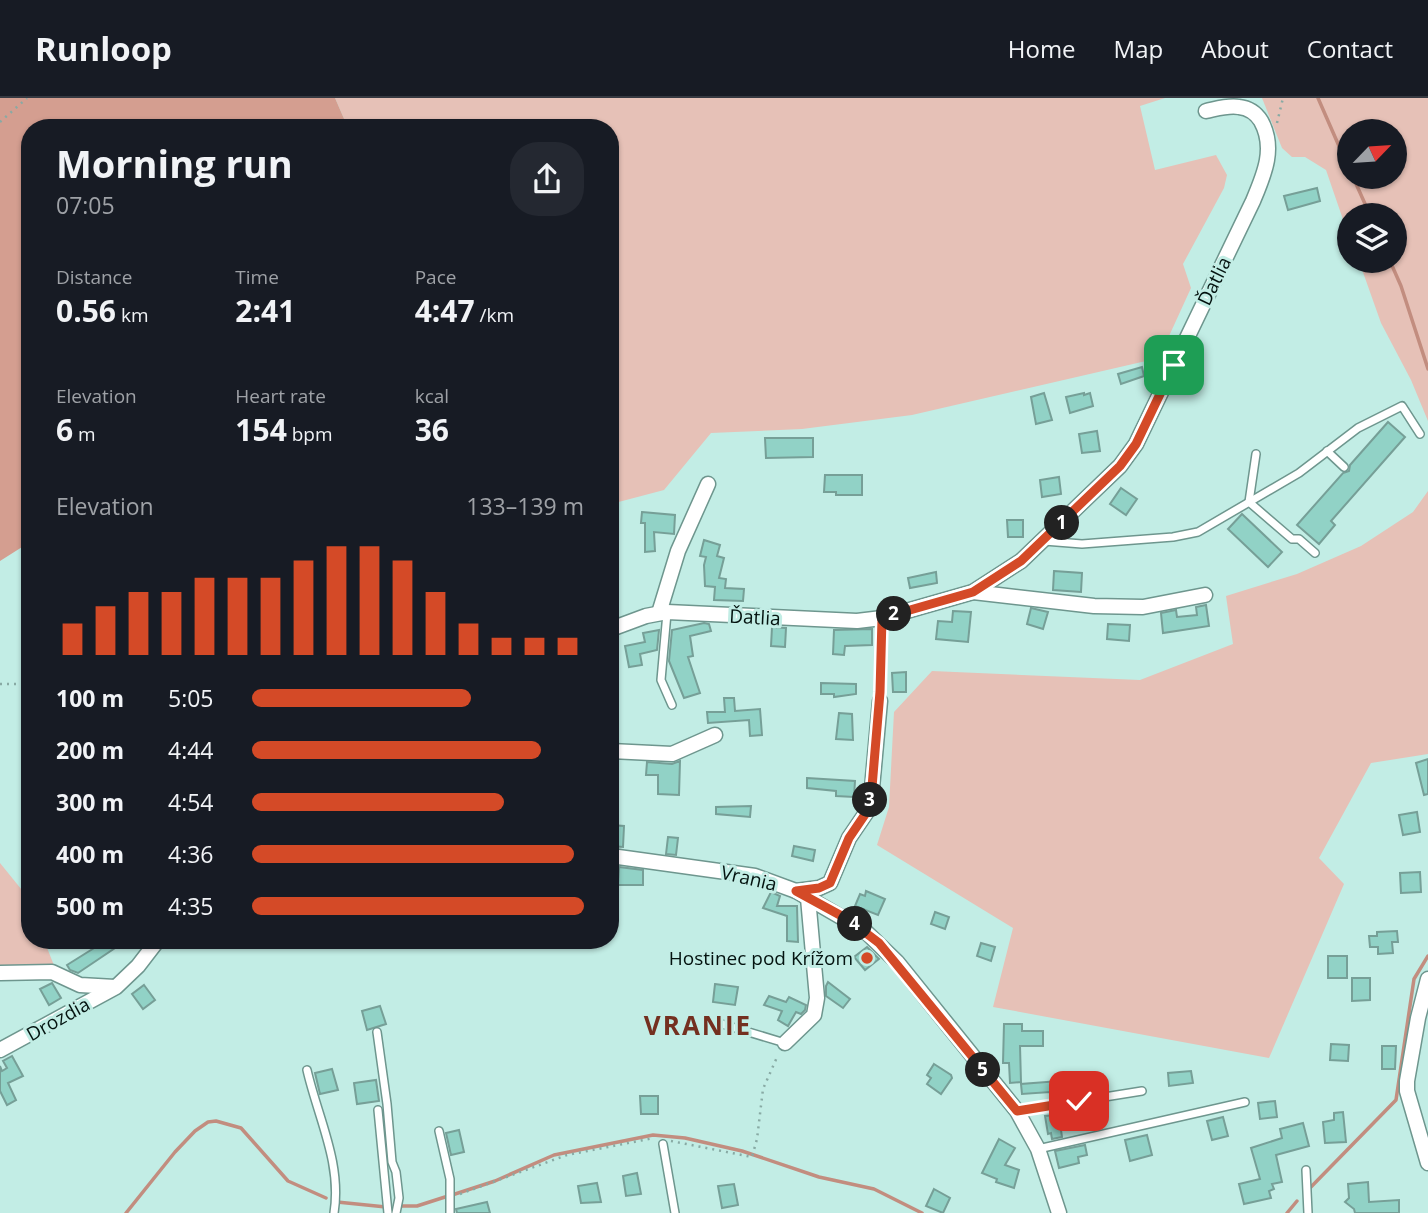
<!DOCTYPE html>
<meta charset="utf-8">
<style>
body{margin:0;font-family:"Open Sans",sans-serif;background:#242831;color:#f1f3f6;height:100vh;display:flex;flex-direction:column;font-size:26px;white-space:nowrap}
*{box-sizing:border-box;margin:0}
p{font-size:23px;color:#9ea1a6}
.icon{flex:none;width:38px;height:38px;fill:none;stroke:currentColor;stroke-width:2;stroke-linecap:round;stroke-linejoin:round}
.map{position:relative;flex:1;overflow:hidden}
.sheet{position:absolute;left:21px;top:21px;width:598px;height:830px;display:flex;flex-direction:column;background:#171b24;border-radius:28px;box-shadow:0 2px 5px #0004}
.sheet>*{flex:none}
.needle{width:46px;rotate:65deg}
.controls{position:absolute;left:1337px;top:21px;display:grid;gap:14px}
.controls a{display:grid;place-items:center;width:70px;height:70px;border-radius:50%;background:#171b24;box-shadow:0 2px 5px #0004;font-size:35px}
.pin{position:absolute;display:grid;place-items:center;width:60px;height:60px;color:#fff;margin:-30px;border-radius:14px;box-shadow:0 4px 10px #0006}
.km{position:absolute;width:35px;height:35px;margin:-18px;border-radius:50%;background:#222;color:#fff;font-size:19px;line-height:35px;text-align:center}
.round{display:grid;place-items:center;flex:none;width:74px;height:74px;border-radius:28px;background:#242831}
.head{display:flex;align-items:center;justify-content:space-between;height:119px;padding:0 35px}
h1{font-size:38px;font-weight:700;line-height:52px}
.metrics{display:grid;grid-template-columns:repeat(3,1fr);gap:10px;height:119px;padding:7px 35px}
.metrics div{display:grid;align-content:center}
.metrics b{font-size:30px;font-weight:700}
.metrics small{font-size:19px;font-weight:400}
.metrics p{font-size:19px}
.chart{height:196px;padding:14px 35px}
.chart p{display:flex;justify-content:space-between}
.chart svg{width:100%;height:126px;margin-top:7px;stroke:#d44a27;stroke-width:6}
ul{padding:0 35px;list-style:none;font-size:23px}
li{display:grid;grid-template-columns:112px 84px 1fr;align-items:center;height:52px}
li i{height:18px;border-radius:9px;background:#d44a27}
header{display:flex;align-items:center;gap:42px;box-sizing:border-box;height:98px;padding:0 35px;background:#171b24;border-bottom:2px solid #363941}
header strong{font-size:33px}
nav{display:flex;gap:38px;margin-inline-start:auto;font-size:24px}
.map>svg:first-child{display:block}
.green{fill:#e6c1b7;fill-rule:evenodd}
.forest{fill:#d49e90}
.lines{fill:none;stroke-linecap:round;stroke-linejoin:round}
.stream{stroke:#c28d7f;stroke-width:3.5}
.building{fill:#91d2c6;stroke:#769f97;stroke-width:2}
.service-casing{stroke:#6e968e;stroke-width:10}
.minor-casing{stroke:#6e968e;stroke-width:17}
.path{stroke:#88aaa4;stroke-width:2.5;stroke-dasharray:2 5;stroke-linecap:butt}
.service{stroke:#fff;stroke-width:7}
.minor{stroke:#fff;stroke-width:14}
.route-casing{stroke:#fff;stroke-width:14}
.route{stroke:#d44a27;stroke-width:9}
.poi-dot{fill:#d44a27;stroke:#c2ede5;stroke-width:2.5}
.labels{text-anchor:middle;stroke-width:6;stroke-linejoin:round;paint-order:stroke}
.street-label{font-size:19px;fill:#03120f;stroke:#c2ede5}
.poi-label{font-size:19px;fill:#03120f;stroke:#c2ede5;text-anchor:end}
.district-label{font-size:26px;font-weight:bold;letter-spacing:2px;fill:#743020;stroke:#c2ede5}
</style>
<header>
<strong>Runloop</strong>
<nav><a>Home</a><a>Map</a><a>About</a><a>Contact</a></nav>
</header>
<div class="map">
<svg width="1428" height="1115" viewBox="0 0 1428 1115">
<rect width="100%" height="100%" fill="#c2ede5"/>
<g class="green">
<path d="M335,0H1165L1140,8L1155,72L1216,57L1227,77L1224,90L1183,166L1191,190L1159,260L912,317L802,331L711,335L664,392L611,406V30H348Z"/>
<path d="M1262,0H1428V323L1411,282L1381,225L1359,163H1395V117H1349V139L1326,72L1305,59H1292L1282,50ZM1395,33V79H1349V33Z"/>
<path d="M1428,393V656L1371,665L1319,760L1344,786L1269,960L993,909L1013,830L877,747L889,709L894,614L932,573L1140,582L1233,546L1226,498L1297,476L1361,448L1413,414Z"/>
<path d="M0,765L30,802V842H44L55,870L0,871Z"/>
</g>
<path class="forest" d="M0,0H335L348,30H30V444L0,463Z"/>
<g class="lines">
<g class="stream">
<path d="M1318,0L1349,71"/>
<path d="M1353,79L1370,117"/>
<path d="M1390,163L1401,188L1428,271"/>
<path d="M1308,1092L1396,1002L1414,881L1428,858"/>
<path d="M452,1097L495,1083L554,1057L653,1037L685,1040L742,1053L819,1079L874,1091L922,1115"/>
<path d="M337,1104L386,1109"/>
<path d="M399,1108H417L445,1099"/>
<path d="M126,1115L175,1054L195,1033L208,1024L216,1023L241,1030L288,1083L326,1100"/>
<path d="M1287,1115L1297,1103"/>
</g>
</g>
<g class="building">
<path d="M1317,90L1320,103L1288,112L1284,98Z"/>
<path d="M1142,269L1144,278L1121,286L1118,276Z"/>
<path d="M1044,295L1052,322L1036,326L1031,299Z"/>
<path d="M1084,295V297L1090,295L1093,308L1070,315L1066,299Z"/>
<path d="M1388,324L1405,339L1331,423L1335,427L1319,446L1297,427L1343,375L1349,373L1350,367Z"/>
<path d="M1097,333L1100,353L1082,355L1079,336Z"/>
<path d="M765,340H813V359L766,360Z"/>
<path d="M825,377H862V397H836V394H824Z"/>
<path d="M1059,379L1061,396L1042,399L1040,382Z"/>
<path d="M1121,390L1137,401L1126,417L1110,406Z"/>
<path d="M642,414L675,417L674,436L654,434L655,453L645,454V425H641Z"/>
<path d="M1242,416L1282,454L1268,469L1228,431Z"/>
<path d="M1007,422H1023V439H1008Z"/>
<path d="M704,442L720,447L717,458L724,460L719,480L726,481L725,490L744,491L743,503L714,502L715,489L705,488L704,467L706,459L700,458Z"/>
<path d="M1054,473L1082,475L1081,494L1053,492Z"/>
<path d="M936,474L937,485L910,490L908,480Z"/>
<path d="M1206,507L1209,528L1163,535L1161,515L1176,512L1177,519L1197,517L1196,509Z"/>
<path d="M1031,510L1048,514L1043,531L1027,526Z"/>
<path d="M953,513L971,514L968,544L936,541L938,523L952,524Z"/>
<path d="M704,525L709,526L711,533L690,538L693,558L688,559L700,595L684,600L669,563L672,532Z"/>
<path d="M1108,526L1130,527L1129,543L1107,541Z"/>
<path d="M772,529L786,530L785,549L771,548Z"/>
<path d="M872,531V547L845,548L844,557L833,556L834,532Z"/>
<path d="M659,532L657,552L640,556L642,567L629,569L625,548L645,544L643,535Z"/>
<path d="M906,574V594H893L892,575Z"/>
<path d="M821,585L856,586V596L834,599V596H821Z"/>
<path d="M724,600H734L735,613L760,611L762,637L750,638L749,622L708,625L707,614H725Z"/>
<path d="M839,615L852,616L853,642L836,641Z"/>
<path d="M1428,661V696L1424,697L1416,665Z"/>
<path d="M680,663L679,697L658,696V677H646L647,664L672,666Z"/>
<path d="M807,680L855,683L854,699L836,698V693L807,690Z"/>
<path d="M751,708L750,719L716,716V709Z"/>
<path d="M1417,714L1420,734L1403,737L1399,717Z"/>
<path d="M611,727L624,728L623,749L611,748Z"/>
<path d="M668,739L678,740L676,757L666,756Z"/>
<path d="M794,748L815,752L813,763L792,758Z"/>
<path d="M619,769L643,772V787H618Z"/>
<path d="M1420,774L1421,794L1401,795L1400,775Z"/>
<path d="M866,793L885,801L878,817L855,808L860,796L865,798Z"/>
<path d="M771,794L780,798L777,808H797L798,844L787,843V818L763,810Z"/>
<path d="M935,814L949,819L945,831L931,826Z"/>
<path d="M1397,833L1398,844H1392L1393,855L1378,856V849H1370L1369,838H1377V834Z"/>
<path d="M107,842H113L118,848L78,875L70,872L67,867Z"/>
<path d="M981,845L995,849L991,863L977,858Z"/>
<path d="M867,849L879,861L865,872L854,859Z"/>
<rect x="1328" y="858" width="19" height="22"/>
<path d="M1352,880H1370V902L1352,903Z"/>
<path d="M828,884L850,901L843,910L826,898V888Z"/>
<path d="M52,885L61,900L49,907L40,891Z"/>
<path d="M715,886L738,889L735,907L713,904Z"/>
<path d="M144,887L155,902L143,911L132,896Z"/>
<path d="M769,898L786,904L789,899L806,907L805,912L801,916L796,914L788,928L778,922L782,913L764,907Z"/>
<path d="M380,908L386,926L367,932L362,913Z"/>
<path d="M1004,926H1022V933H1043V948H1020L1021,984L1010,985L1009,965H1003Z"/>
<path d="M1331,946L1349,947L1348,963L1330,962Z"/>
<path d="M1382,948H1396L1395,971H1382Z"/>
<path d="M12,958L23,978L8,985L16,1002L7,1007L0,993V968L2,973L7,970L3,963Z"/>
<path d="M934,966L951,977L952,980L941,996L927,986L931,980L927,977Z"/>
<path d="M332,971L338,992L320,996L315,975Z"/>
<path d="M1191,973L1193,985L1169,988L1168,975Z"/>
<path d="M376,982L379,1003L357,1006L354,985Z"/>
<path d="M1059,983L1060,1000L1052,1001L1050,994L1022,996L1021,986Z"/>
<path d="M640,998H658V1016H641Z"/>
<path d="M1275,1003L1277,1019L1260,1021L1258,1005Z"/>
<path d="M1061,1012L1062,1018H1059L1062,1039L1052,1041L1051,1035L1048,1036L1045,1018L1055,1017L1054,1013Z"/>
<path d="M1343,1014L1346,1044L1325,1045L1323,1024L1334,1022V1015Z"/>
<path d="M1223,1019L1228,1038L1212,1042L1207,1023Z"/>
<path d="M1303,1025L1309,1048L1276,1057L1282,1084L1272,1086L1274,1091L1269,1093L1271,1100L1244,1106L1239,1086L1260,1081L1251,1050L1282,1040L1280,1031Z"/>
<path d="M459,1032L464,1054L451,1057L446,1035Z"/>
<path d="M1147,1037L1152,1057L1130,1063L1125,1042Z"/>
<path d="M999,1041L1015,1050L1005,1067L1019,1072L1014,1090L996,1084L997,1081L982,1075Z"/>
<path d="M1085,1047L1087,1057L1078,1059L1079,1065L1059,1070L1055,1053Z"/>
<path d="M637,1075L641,1096L626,1098L623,1078Z"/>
<path d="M1368,1084L1369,1104L1399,1102V1115H1355L1354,1111L1345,1104L1349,1100L1348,1086Z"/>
<path d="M597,1085L601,1104L581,1105L578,1088Z"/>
<path d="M734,1086L738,1107L722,1110L718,1088Z"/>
<path d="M934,1091L950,1100L943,1115L926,1108Z"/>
<path d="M487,1104L490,1115H457L456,1111Z"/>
</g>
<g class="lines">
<defs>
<g id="service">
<path d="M1327,353L1344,369"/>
<path d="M1256,356L1249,404L1292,441H1299L1315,455"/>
<path d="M1044,443L1082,446L1173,439L1198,434L1299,375L1358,330L1402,308L1420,336"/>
<path d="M667,515L661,582L672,607"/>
<path d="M722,926L785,945"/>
<path d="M377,934L387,1006L392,1064L396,1074L399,1100L396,1115"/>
<path d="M307,972C318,1020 342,1065 334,1115"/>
<path d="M378,1012L388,1115"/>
<path d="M1017,1013L1142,993"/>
<path d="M439,1033L450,1081V1115"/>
<path d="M663,1046L675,1115"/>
<path d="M1038,1051L1245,1004"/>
<path d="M1306,1072L1308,1115"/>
</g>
<g id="minor">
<path d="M973,494L1094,508L1143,509L1205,497"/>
<path d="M659,515L678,453L708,386"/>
<path d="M611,531L646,518L667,514L857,523L882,520L973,494L1021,463L1120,368L1136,346L1253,103C1264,77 1276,50 1261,23C1256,15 1249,10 1239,9C1228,7 1216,11 1206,13"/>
<path d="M611,653L672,656L715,637"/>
<path d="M611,758L755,778L796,793L865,833L897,864L1017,1013L1038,1051L1059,1115"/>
<path d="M796,793L819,790L830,785L849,740L866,715L871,701L880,603"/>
<path d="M0,875L52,874L80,887L115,889"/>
<path d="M1428,881L1418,920L1407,983V993L1428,1065"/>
<path d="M785,945L814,917L817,900L808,800"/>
<path d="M0,952L116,889L138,868L158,842"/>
</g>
</defs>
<use href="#service" class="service-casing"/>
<use href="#minor" class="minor-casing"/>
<g class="path">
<path d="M0,24L27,0"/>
<path d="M1277,25L1283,0"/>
<path d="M0,586H30"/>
<path d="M881,590L882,533"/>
<path d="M671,1043L752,1059L757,1041L763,991L778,957"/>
<path d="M460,1096L567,1057L654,1040"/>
</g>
<use href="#service" class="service"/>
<use href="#minor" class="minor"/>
</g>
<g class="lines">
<defs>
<path id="route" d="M1079,1003L1017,1013L879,845L849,822L796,793L819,790L830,785L849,740L866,715L871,701L880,594L882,520L973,494L1021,463L1120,368L1136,346L1174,267"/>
</defs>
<use href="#route" class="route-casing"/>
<use href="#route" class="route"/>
</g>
<circle class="poi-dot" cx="867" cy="860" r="7"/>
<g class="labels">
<g class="street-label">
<text transform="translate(1214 183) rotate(-64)" y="7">Ďatlia</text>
<text transform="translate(755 519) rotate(3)" y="7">Ďatlia</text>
<text transform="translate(749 780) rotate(13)" y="7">Vrania</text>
<text transform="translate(58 921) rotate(-29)" y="7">Drozdia</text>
</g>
<g class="poi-label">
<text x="853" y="867">Hostinec pod Krížom</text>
</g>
<g class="district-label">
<text x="698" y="937">VRANIE</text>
</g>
</g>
</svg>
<div class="controls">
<a><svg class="needle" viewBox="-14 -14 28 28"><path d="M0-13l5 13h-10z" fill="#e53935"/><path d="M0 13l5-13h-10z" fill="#9ea1a6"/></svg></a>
<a><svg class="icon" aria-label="layers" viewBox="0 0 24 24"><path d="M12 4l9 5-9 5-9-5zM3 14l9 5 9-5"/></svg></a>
</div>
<div class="pin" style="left:1174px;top:267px;background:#1e9e55"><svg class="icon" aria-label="arrive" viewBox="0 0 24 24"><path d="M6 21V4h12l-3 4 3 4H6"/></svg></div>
<div class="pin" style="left:1079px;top:1003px;background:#d93025"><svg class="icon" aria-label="check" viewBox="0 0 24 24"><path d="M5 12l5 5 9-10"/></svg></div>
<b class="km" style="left:1062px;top:425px">1</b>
<b class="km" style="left:894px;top:516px">2</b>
<b class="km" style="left:870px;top:702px">3</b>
<b class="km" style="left:855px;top:826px">4</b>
<b class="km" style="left:983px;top:972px">5</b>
<section class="sheet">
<div class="head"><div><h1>Morning run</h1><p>07:05</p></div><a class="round"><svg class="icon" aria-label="share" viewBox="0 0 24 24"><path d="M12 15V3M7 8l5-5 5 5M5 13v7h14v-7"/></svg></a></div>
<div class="metrics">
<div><p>Distance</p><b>0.56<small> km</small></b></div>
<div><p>Time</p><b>2:41</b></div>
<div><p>Pace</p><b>4:47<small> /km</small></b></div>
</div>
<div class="metrics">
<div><p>Elevation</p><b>6<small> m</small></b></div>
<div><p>Heart rate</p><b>154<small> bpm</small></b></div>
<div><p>kcal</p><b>36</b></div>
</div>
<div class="chart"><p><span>Elevation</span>133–139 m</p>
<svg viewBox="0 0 160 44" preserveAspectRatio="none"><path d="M5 44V33M15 44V27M25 44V22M35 44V22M45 44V17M55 44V17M65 44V17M75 44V11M85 44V6M95 44V6M105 44V11M115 44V22M125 44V33M135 44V38M145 44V38M155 44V38"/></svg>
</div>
<ul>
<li><b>100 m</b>5:05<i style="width:66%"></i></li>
<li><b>200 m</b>4:44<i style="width:87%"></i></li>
<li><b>300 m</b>4:54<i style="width:76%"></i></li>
<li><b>400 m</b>4:36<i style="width:97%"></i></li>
<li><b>500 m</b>4:35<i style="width:100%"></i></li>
</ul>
</section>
</div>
